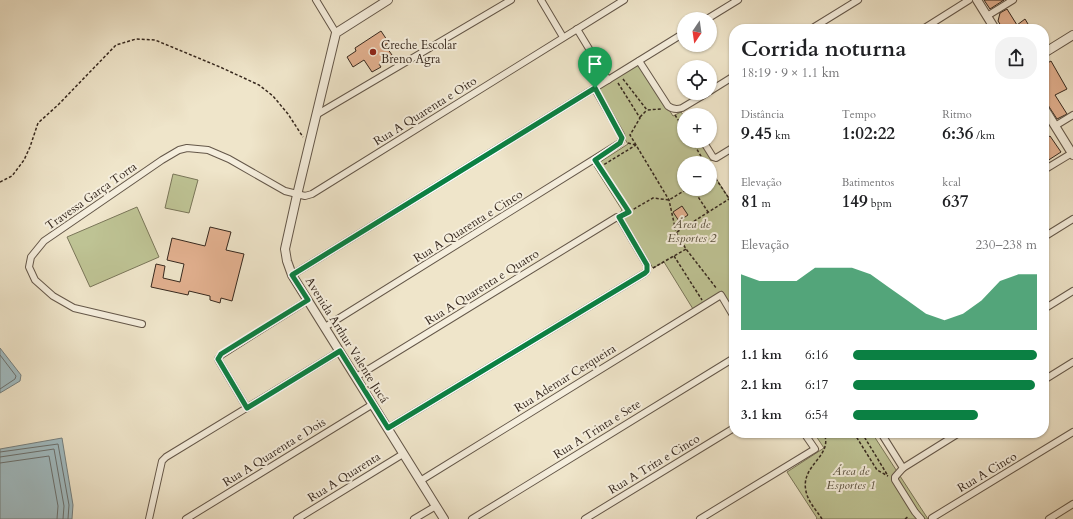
<!DOCTYPE html>
<html lang="pt">
<meta charset="utf-8">
<style>
body{margin:0;font-family:Cardo,serif;background:#f2f2f2;color:#202124;height:100vh;display:flex;flex-direction:column;font-size:15px;white-space:nowrap}
*{box-sizing:border-box;margin:0}
p{font-size:13px;color:#757577}
.icon{flex:none;width:22px;height:22px;fill:none;stroke:currentColor;stroke-width:2;stroke-linecap:round;stroke-linejoin:round}
.map{position:relative;flex:1;overflow:hidden}
.sheet{position:absolute;left:729px;top:24px;width:320px;height:414px;display:flex;flex-direction:column;background:#fff;border-radius:16px;box-shadow:0 1px 3px #0004}
.sheet>*{flex:none}
.needle{width:26px;rotate:193deg}
.tools{position:absolute;left:677px;top:12px;display:grid;gap:8px}
.tools a{display:grid;place-items:center;width:40px;height:40px;border-radius:50%;background:#fff;box-shadow:0 1px 3px #0004;font-size:20px}
.pin{position:absolute;display:grid;place-items:center;width:34px;height:34px;color:#fff;margin:-41px -17px;border-radius:50% 50% 50% 0;rotate:-45deg;box-shadow:0 0 4px #0007}
.pin .icon{rotate:45deg}
.round{display:grid;place-items:center;flex:none;width:42px;height:42px;border-radius:16px;background:#f2f2f2}
.overview{display:flex;align-items:center;justify-content:space-between;height:68px;padding:0 12px}
h1{font-size:22px;font-weight:700;line-height:30px}
.stats{display:grid;grid-template-columns:repeat(3,1fr);gap:6px;height:68px;padding:4px 12px}
.stats div{display:grid;align-content:center}
.stats b{font-size:17px;font-weight:700}
.stats small{font-size:11px;font-weight:400}
.stats p{font-size:11px}
.chart{height:112px;padding:8px 12px}
.chart p{display:flex;justify-content:space-between}
.chart svg{width:100%;height:72px;margin-top:4px;fill:#0b8043;opacity:.7}
ul{padding:0 12px;list-style:none;font-size:13px}
li{display:grid;grid-template-columns:64px 48px 1fr;align-items:center;height:30px}
li i{height:10px;border-radius:5px;background:#0b8043}
.map>svg:first-child{display:block}
.green{fill:#bec394;stroke:#7a7659}
.water{fill:#a1bcc2;stroke:#768180}
.lines{fill:none;stroke-linecap:round;stroke-linejoin:round}
.shore{stroke:#6c7270;stroke-width:1}
.building{fill:#e3b190;stroke:#36281e}
.minor-casing{stroke:#645749;stroke-width:8}
.tertiary-casing{stroke:#645749;stroke-width:10}
.path{stroke:#36281e;stroke-width:1.5;stroke-dasharray:3 2;stroke-linecap:butt}
.minor{stroke:#f5eedd;stroke-width:6}
.tertiary{stroke:#f5eedd;stroke-width:8}
.route-casing{stroke:#fff;stroke-width:8}
.route{stroke:#0b8043;stroke-width:5}
.poi-dot{fill:#8f2418;stroke:#f5eedd;stroke-width:1.5}
.labels{text-anchor:middle;stroke-width:4;stroke-linejoin:round;paint-order:stroke}
.poi-label{font-size:12px;fill:#36281e;stroke:#f5eedd;text-anchor:start}
.street-label{font-size:12px;fill:#36281e;stroke:#f5eedd}
.park-label{font-size:12px;font-style:italic;fill:#584f3c;stroke:#f5eedd}
</style>
<div class="map">
<svg width="1073" height="519" viewBox="0 0 1073 519">
<rect width="100%" height="100%" fill="#efe5ca"/>
<filter id="stains"><feTurbulence type="fractalNoise" baseFrequency=".005" numOctaves="4"/><feColorMatrix values="0 0 0 0 .2 0 0 0 0 .09 0 0 0 0 .02 0 0 0 .5 -.17"/></filter>
<radialGradient id="worn" r=".72"><stop offset=".6" stop-color="#630" stop-opacity="0"/><stop offset="1" stop-color="#630" stop-opacity=".3"/></radialGradient>
<g class="green">
<path d="M639,63L673,116L681,112L684,116V141H700L712,160L708,163H684V189H710V169L734,206V310L722,291L693,309L664,262L653,268L619,214L622,210L594,166L628,144L594,91Z"/>
<path d="M173,174L198,180L189,213L165,208Z"/>
<path d="M137,207L159,257L90,287L67,237Z"/>
<path d="M814,433H872L928,519H816L817,518L787,472L824,448Z"/>
</g>
<g class="water">
<path d="M0,348L21,375L20,381L0,393Z"/>
<path d="M62,438L73,505L72,519H0V449Z"/>
</g>
<g class="lines">
<g class="shore">
<path d="M0,355L16,376L15,379L0,389"/>
<path d="M0,452L58,444L69,505L68,519"/>
<path d="M0,457L54,449L64,506L63,519"/>
<path d="M0,463L49,456L58,506L57,519"/>
</g>
</g>
<g class="building">
<path d="M984,0H1004L990,9Z"/>
<path d="M1007,9L1017,25L1025,19L1031,29H1003L998,21L1000,13Z"/>
<path d="M381,31L389,43L385,45L392,55L379,64L381,67L372,72L364,60L353,67L347,57L356,51L355,48Z"/>
<path d="M1051,61L1067,89L1055,95L1067,114L1057,119L1044,99V65Z"/>
<path d="M1050,136L1061,152L1044,163V140Z"/>
<path d="M682,206L688,215L679,221L673,212Z"/>
<path d="M210,227L231,232L226,250L244,254L232,301L221,298L220,303L210,300V296L189,291L188,295L151,287L156,264L165,266L163,278L180,282L184,264L167,260L172,238L205,246Z"/>
</g>
<g class="lines">
<defs>
<g id="minor">
<path d="M316,0L336,33"/>
<path d="M541,0L563,37"/>
<path d="M987,16L1013,0"/>
<path d="M707,19L738,0"/>
<path d="M577,29L608,80"/>
<path d="M811,29L858,0"/>
<path d="M923,29L969,0"/>
<path d="M639,61L668,106C672,109 676,110 682,108L707,93"/>
<path d="M710,91L734,76"/>
<path d="M316,115L511,0"/>
<path d="M1055,126L1073,115"/>
<path d="M703,141L713,157L716,158L734,147"/>
<path d="M1044,170L1072,153"/>
<path d="M1044,237L1073,219"/>
<path d="M292,275L684,33"/>
<path d="M1044,309L1073,291"/>
<path d="M142,324L74,308L53,296L35,280L29,267L31,257L44,241L162,160L179,150L187,148L208,150L229,159L285,191L305,196L312,194L624,0"/>
<path d="M325,327L620,143L622,138L621,135L595,89"/>
<path d="M356,377L617,217L620,219L647,265V271L645,273L388,428"/>
<path d="M1044,380L1073,362"/>
<path d="M247,408L219,361L218,359L221,355L308,300"/>
<path d="M881,433L903,468L895,477V480L915,512L921,519"/>
<path d="M903,468L959,433"/>
<path d="M420,481L721,295L734,317"/>
<path d="M932,518L1073,432"/>
<path d="M149,519L162,461L166,457L340,351"/>
<path d="M186,519L373,404"/>
<path d="M297,519L403,454"/>
<path d="M414,519L436,506"/>
<path d="M472,519L734,358"/>
<path d="M585,519L734,428"/>
<path d="M700,519L815,449L804,433"/>
<path d="M1049,519L1073,504"/>
</g>
<g id="tertiary">
<path d="M388,0L336,33L297,195L285,249L287,261L292,275L444,519"/>
<path d="M977,0L995,29"/>
<path d="M1044,53L1073,35"/>
<path d="M1044,108L1073,155"/>
</g>
</defs>
<use href="#minor" class="minor-casing"/>
<use href="#tertiary" class="tertiary-casing"/>
<g class="path">
<path d="M623,79L647,110L661,109"/>
<path d="M618,83L640,118L630,135L669,200L676,232L686,249L717,289"/>
<path d="M675,115L684,129"/>
<path d="M640,117L647,110"/>
<path d="M692,141L705,163"/>
<path d="M628,143L636,145"/>
<path d="M599,165L629,212"/>
<path d="M600,167L636,145"/>
<path d="M710,170L734,206"/>
<path d="M0,182L12,176L24,160L30,147L38,123L58,105L116,45L136,39L155,40L220,67L259,85L273,96L288,114L303,137"/>
<path d="M693,189L708,212"/>
<path d="M625,214L653,198L669,200L687,189"/>
<path d="M677,232L729,199"/>
<path d="M674,256L702,300"/>
<path d="M653,268L686,249"/>
<path d="M854,433L877,470L888,476"/>
<path d="M862,433L888,476"/>
<path d="M822,519C817,511 810,504 807,495C797,465 834,458 824,433"/>
<path d="M905,519L909,516"/>
</g>
<use href="#minor" class="minor"/>
<use href="#tertiary" class="tertiary"/>
</g>
<g class="lines">
<defs>
<path id="route" d="M595,88L622,138L620,143L595,160L629,212L619,217L647,265V271L645,273L388,428L340,351L247,408L218,359L221,354L308,300L292,275Z"/>
</defs>
<use href="#route" class="route-casing"/>
<use href="#route" class="route"/>
</g>
<circle class="poi-dot" cx="373" cy="52" r="4"/>
<g class="labels">
<g class="poi-label">
<text x="381" y="49">Creche Escolar<tspan x="381" dy="14">Breno Agra</tspan></text>
</g>
<g class="street-label">
<text transform="translate(425 111) rotate(-32)" y="4">Rua A Quarenta e Oito</text>
<text transform="translate(91 196) rotate(-35)" y="4">Travessa Garça Torta</text>
<text transform="translate(468 226) rotate(-32)" y="4">Rua A Quarenta e Cinco</text>
<text transform="translate(482 287) rotate(-32)" y="4">Rua A Quarenta e Quatro</text>
<text transform="translate(347 340) rotate(58)" y="4">Avenida Arthur Valente Jucá</text>
<text transform="translate(565 378) rotate(-32)" y="4">Rua Ademar Cerqueira</text>
<text transform="translate(597 429) rotate(-32)" y="4">Rua A Trinta e Sete</text>
<text transform="translate(274 452) rotate(-32)" y="4">Rua A Quarenta e Dois</text>
<text transform="translate(654 464) rotate(-31)" y="4">Rua A Trita e Cinco</text>
<text transform="translate(987 472) rotate(-31)" y="4">Rua A Cinco</text>
<text transform="translate(344 477) rotate(-32)" y="4">Rua A Quarenta</text>
</g>
<g class="park-label">
<text x="692" y="228">Área de<tspan x="692" dy="14">Esportes 2</tspan></text>
<text x="851" y="475">Área de<tspan x="851" dy="14">Esportes 1</tspan></text>
</g>
</g>
<rect width="100%" height="100%" filter="url(#stains)"/>
<rect width="100%" height="100%" fill="url(#worn)"/>
</svg>
<div class="tools">
<a><svg class="needle" viewBox="-14 -14 28 28"><path d="M0-13l5 13h-10z" fill="#e53935"/><path d="M0 13l5-13h-10z" fill="#757577"/></svg></a>
<a><svg class="icon" aria-label="locate" viewBox="0 0 24 24"><circle cx="12" cy="12" r="6"/><path d="M12 2v4M12 18v4M2 12h4M18 12h4"/></svg></a>
<a>+</a>
<a>−</a>
</div>
<div class="pin" style="left:595px;top:88px;background:#1e9e55"><svg class="icon" aria-label="arrive" viewBox="0 0 24 24"><path d="M6 21V4h12l-3 4 3 4H6"/></svg></div>
<section class="sheet">
<div class="overview"><div><h1>Corrida noturna</h1><p>18:19 · 9 × 1.1 km</p></div><a class="round"><svg class="icon" aria-label="share" viewBox="0 0 24 24"><path d="M12 15V3M7 8l5-5 5 5M5 13v7h14v-7"/></svg></a></div>
<div class="stats">
<div><p>Distância</p><b>9.45<small> km</small></b></div>
<div><p>Tempo</p><b>1:02:22</b></div>
<div><p>Ritmo</p><b>6:36<small> /km</small></b></div>
</div>
<div class="stats">
<div><p>Elevação</p><b>81<small> m</small></b></div>
<div><p>Batimentos</p><b>149<small> bpm</small></b></div>
<div><p>kcal</p><b>637</b></div>
</div>
<div class="chart"><p><span>Elevação</span>230–238 m</p>
<svg viewBox="0 0 160 44" preserveAspectRatio="none"><path d="M0 44V10L10 14L20 14L30 14L40 6L50 6L60 6L70 10L80 18L90 26L100 34L110 38L120 34L130 26L140 14L150 10L160 10V44z"/></svg>
</div>
<ul>
<li><b>1.1 km</b>6:16<i style="width:100%"></i></li>
<li><b>2.1 km</b>6:17<i style="width:99%"></i></li>
<li><b>3.1 km</b>6:54<i style="width:68%"></i></li>
</ul>
</section>
</div>
